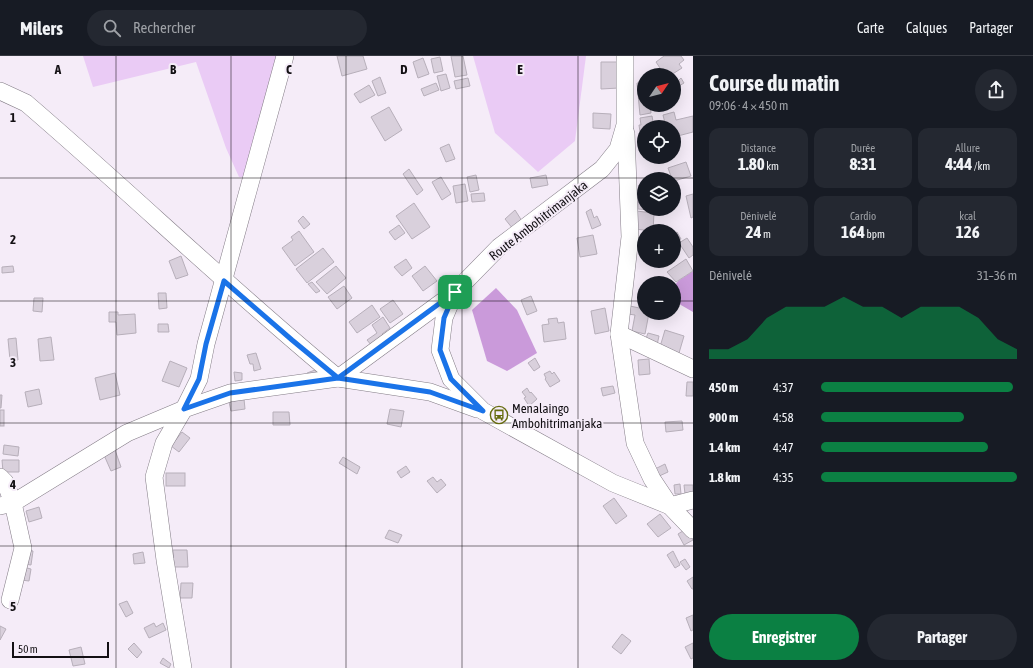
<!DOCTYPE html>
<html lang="fr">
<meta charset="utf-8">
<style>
body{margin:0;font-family:"Asap Condensed",sans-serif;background:#242831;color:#f1f3f6;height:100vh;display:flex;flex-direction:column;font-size:15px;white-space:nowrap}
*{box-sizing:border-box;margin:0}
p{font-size:13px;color:#9ea1a6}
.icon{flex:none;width:22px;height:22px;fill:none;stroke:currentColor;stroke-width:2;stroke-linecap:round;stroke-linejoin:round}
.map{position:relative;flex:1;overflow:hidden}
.side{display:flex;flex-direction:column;background:#171b24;width:340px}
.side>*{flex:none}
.needle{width:26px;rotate:55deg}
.fabs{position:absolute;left:637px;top:12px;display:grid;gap:8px}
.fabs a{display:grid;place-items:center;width:44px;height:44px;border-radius:50%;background:#171b24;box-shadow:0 4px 16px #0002;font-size:20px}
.scale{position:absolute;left:12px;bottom:10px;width:97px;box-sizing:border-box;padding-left:4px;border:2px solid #131014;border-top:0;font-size:11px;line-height:14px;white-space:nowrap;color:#131014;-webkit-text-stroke:3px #f5ecf8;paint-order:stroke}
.pin{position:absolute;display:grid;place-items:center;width:34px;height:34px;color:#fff;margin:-17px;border-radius:8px;box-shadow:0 2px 6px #0006}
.round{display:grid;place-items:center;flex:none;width:42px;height:42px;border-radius:21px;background:#242831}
.headline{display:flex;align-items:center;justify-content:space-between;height:68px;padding:0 16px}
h1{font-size:22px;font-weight:700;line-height:30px}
.figures{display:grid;grid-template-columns:repeat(3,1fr);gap:6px;height:68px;padding:4px 16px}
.figures div{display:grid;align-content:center;border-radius:10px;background:#242831;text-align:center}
.figures b{font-size:17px;font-weight:700}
.figures small{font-size:11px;font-weight:400}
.figures p{font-size:11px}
.chart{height:112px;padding:8px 16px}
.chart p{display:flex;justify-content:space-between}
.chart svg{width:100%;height:72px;margin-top:4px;fill:#0b8043;opacity:.7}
.primary-button{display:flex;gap:8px;margin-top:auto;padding:8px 16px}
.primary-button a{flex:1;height:46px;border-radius:24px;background:#0b8043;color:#fff;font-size:16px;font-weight:700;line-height:46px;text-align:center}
.primary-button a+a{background:#242831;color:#f1f3f6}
ul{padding:0 16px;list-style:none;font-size:13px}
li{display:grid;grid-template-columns:64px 48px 1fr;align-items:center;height:30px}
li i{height:10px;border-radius:5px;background:#0b8043}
header{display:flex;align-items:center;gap:24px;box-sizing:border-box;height:56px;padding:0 20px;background:#171b24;border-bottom:1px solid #363941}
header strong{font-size:19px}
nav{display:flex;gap:22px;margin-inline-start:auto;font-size:14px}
.search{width:280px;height:36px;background:#242831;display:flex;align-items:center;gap:10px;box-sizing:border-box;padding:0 14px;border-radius:22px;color:#9ea1a6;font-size:15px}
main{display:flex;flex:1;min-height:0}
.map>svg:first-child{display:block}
.green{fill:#eacbf5}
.forest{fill:#ca9ada}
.building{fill:#d9d0dc;stroke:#b7afba}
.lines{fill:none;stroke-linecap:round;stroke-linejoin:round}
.minor-casing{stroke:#837c86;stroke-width:18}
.minor{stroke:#fff;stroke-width:17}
.route-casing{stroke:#fff;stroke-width:8}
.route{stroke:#1a73e8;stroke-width:5}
.grid{fill:none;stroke:#131014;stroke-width:1;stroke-opacity:0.55}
.labels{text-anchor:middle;stroke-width:4;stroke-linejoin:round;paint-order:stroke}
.street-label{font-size:13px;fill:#131014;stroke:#f5ecf8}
.poi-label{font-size:13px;fill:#131014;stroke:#f5ecf8;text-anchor:start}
.grid-label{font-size:13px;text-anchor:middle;font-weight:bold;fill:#131014;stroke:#f5ecf8;stroke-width:4;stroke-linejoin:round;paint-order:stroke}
</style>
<header>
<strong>Milers</strong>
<div class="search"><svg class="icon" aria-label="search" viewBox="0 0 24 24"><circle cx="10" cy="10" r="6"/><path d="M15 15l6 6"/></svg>Rechercher</div>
<nav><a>Carte</a><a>Calques</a><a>Partager</a></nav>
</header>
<main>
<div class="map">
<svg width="693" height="612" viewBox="0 0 693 612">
<rect width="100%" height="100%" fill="#f5ecf8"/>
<g class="green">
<path d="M83,0H281L248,121H239L226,92L196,6L93,31Z"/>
<path d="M473,0H586L575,85L538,116L495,77Z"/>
</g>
<g class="forest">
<path d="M693,215V256L674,245C674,223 676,227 693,215Z"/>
<path d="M496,232L517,254L537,297L507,315L487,305L472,254Z"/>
</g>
<g class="building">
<path d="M337,0H363L367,13L342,20Z"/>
<path d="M451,0H463L467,19L455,21Z"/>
<path d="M664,0H681L684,4L679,8L682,12L671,19L668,15L664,18L656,6Z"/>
<path d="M440,1L443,15L434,17L431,3Z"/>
<path d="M423,2L429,18L418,22L413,6Z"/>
<path d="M601,6H618L619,32L601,33Z"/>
<path d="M446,18L450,32L441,35L437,20Z"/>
<path d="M380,21L386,37L378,40L372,25Z"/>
<path d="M468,22L470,30L456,33L454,25Z"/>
<path d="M681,22L684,27L679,30L676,27Z"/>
<path d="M436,27L439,34L424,40L421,33Z"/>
<path d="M637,27H644V49H650L651,57L640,59Z"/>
<path d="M369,29L375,39L360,47L354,38Z"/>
<path d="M389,51L402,74L385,85L371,61Z"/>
<path d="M674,56L676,64L693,60V76L674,81V71H666L663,59Z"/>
<path d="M593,57L611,58L610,73L593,72Z"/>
<path d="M652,60L654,71H644L643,85L642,76H640L639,69H641L640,62Z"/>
<path d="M449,88L455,103L446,106L440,92Z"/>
<path d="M686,106L691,120L674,125V123H672L668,112Z"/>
<path d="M409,113L423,134L417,139L403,118Z"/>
<path d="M476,119L479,134L470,136L467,121Z"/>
<path d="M546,119L548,129L532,132L530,122Z"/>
<path d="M441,121L451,138L442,144L432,126Z"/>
<path d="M465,128L468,145L456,147L453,130Z"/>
<path d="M639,129H644V153L652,154L638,153Z"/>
<path d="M484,137L485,145L472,146L471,138Z"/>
<path d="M693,138V161L691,162L686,140Z"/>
<path d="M414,147L430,171L412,183L396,160Z"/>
<path d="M591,153L594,162L597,160L601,169L592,173L586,156Z"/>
<path d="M515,154L522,165L513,173L505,163Z"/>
<path d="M636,155L654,157L653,175L634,173Z"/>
<path d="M303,160L310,168L304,173L298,165Z"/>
<path d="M399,169L405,177L395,184L389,176Z"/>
<path d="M299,175L314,196L295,210L282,192L293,184L291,181Z"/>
<path d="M677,176L681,183L674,187V178Z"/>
<path d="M593,179L597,198L580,201L577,182Z"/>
<path d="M687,182L693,191V199L689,202L679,187Z"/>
<path d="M323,192L334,206L307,227L296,213Z"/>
<path d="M181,200L188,219L176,223L169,205Z"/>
<path d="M406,203L412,212L402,220L394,211Z"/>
<path d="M686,203L693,215L676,226L667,216Z"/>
<path d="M13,210L14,216L2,217V211Z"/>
<path d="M336,210L346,222L327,238L316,226Z"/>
<path d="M425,210L437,225L423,235L412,220Z"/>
<path d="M312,226L320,235L316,237L308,228Z"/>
<path d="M344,230L352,242L337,253L328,241Z"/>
<path d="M158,237H166L167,252L159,253Z"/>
<path d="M531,240L537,255L527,259L521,244Z"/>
<path d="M34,242H43L42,256L33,255Z"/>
<path d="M393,244L403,258L390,267L380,253Z"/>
<path d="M372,249L380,261L357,277L349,266Z"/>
<path d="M630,250L644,253V257H649L645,278L632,275L635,259L628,258Z"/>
<path d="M605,252L609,275L595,278L591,255Z"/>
<path d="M109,256H118V259L135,258L136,277L117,279L116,266H109Z"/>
<path d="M383,261L390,272L382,278L385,281L372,290L367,284L377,277L372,269Z"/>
<path d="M557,262L558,267L564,266L566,283L544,286L542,269L549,268L548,263Z"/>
<path d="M158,268H168L169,276H158Z"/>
<path d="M665,274L684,280L679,297L660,291Z"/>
<path d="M648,277L659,280L657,289L645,285Z"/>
<path d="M51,281L54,304L40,305L38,283Z"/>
<path d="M16,282L18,304H10L8,283Z"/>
<path d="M256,297L261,313L254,315L253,308H250L247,299Z"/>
<path d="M535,302L540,311L534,315L528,307Z"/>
<path d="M649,303L650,318L639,319L638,304Z"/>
<path d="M170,305L187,312L179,331L162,325Z"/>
<path d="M315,314L319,320L311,323L307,317Z"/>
<path d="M550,315L552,318L554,316L560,325L550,331L545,323L546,322L544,318Z"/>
<path d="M234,316L242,317V324L235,325Z"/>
<path d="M115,317L120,339L100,344L95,322Z"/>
<path d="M687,326H693V340H686Z"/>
<path d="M613,330L615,337L603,340L601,332Z"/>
<path d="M527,332L530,337L531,336L537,343L529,350L524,342L526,341L522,336Z"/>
<path d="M39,333L42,348L28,351L25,336Z"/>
<path d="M0,339H2L1,352H0Z"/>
<path d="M244,343L245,353L231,355L229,346Z"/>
<path d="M390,353L404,355L401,371L387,368Z"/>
<rect x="0" y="354" width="4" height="16"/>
<path d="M273,356H289L290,369H273Z"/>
<path d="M682,365L683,374L666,376L665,366Z"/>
<path d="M182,376L190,382L179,396L171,390Z"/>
<path d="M4,389L19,391L18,400L3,398Z"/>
<path d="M115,394L121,411L111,415L104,399Z"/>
<path d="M343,401L360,411L357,418L339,407Z"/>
<path d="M2,404H19V416H3Z"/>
<path d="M665,408L668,416L657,421L653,414Z"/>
<path d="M406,410L410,416L401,422L397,416Z"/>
<rect x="166" y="417" width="19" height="13"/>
<path d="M433,421L437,426L441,423L446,429L437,437L427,425Z"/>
<path d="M680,428L681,438H675L674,429Z"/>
<path d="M684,429H693V437L685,438Z"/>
<path d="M614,442L627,460L616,468L603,450Z"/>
<path d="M39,451L42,462L29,466L26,455Z"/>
<path d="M660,458L671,472L658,481L647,468Z"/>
<path d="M686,473L693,484L684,489L678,478Z"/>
<path d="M389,474L402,479L398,487L385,482Z"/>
<path d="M27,494L33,495L31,509L24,508Z"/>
<path d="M173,494H187L188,511H174Z"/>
<path d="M673,495L680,509L675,512L667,499Z"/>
<path d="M143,496L145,507L134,508L133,498Z"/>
<path d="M685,503L690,511L686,514L680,506Z"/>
<path d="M23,511L31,513L29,525L21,524Z"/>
<path d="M693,521V533H692L687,525Z"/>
<path d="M181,527H193L192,542H180Z"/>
<path d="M127,545L133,557L126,561L119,548Z"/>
<path d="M693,559V574L691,575L686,562Z"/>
<path d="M154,567L156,571L163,567L166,574L149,582L144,572Z"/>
<path d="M0,570L6,573L0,584Z"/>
<path d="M622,578L631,585L621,598L612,591Z"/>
<path d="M134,587L142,596L137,602L128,593Z"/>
<path d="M693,587V602L691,603L685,591Z"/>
<path d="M81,591L85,608L73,610L69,594Z"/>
<path d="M163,602L171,608L169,612L160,607Z"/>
</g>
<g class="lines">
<defs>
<g id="minor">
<path d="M625,0V69L618,93L602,113L499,191L455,236L444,262L440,294L451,323L483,355L613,427L670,450L693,474"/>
<path d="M0,35L26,47C131,137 231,234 338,322L454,237"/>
<path d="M626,77L630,181L619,278L635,387L652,423L670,450L693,444"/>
<path d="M619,278L693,313"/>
<path d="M0,421L5,426L13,447L23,492L10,544"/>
<path d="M0,450L13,447L127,377L184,353L230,337L338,322L430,336L477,353"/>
<path d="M183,612L165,504L154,421L164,387L184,353L199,323L206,288L285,0"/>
</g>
</defs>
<use href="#minor" class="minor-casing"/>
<use href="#minor" class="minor"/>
</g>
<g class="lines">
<defs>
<path id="route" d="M455,236L338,322L292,284L224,225L206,288L199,323L184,353L230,337L338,322L430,336L483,355L451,323L440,294L444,262L455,236"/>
</defs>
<use href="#route" class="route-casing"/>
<use href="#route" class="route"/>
</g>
<path class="grid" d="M116,0V612M231,0V612M346,0V612M462,0V612M578,0V612M0,122H693M0,245H644M674,245H693M0,367H693M0,490H693"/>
<defs>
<symbol id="bus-ring" viewBox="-11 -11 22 22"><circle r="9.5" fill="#f5ecf8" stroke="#666c10" stroke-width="1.5"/><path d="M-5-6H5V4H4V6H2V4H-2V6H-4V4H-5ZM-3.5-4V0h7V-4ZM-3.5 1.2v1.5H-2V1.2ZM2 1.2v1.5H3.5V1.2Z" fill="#666c10"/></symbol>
</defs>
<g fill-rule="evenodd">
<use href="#bus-ring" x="489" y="349" width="20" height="20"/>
</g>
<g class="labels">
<g class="street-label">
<text transform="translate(538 164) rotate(-38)" y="5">Route Ambohitrimanjaka</text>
</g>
<g class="poi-label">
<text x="512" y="357">Menalaingo<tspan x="512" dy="15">Ambohitrimanjaka</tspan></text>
</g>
</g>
<g class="grid-label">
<text x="58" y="18">A</text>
<text x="173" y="18">B</text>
<text x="289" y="18">C</text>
<text x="404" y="18">D</text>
<text x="520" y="18">E</text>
<text x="13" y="66">1</text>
<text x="13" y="188">2</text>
<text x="13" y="311">3</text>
<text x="13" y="433">4</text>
<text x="13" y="555">5</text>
</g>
</svg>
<div class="fabs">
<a><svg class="needle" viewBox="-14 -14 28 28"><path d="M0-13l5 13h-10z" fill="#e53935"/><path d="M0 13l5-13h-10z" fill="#9ea1a6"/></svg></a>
<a><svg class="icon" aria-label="locate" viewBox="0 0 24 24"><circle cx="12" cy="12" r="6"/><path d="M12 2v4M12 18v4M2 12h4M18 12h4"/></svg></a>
<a><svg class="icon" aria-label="layers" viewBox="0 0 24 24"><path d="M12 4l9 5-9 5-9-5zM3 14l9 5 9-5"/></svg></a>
<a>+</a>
<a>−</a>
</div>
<div class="scale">50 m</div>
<div class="pin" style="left:455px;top:236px;background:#1e9e55"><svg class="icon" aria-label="arrive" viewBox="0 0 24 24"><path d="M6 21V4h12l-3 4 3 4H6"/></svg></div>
</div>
<section class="side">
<div class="headline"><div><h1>Course du matin</h1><p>09:06 · 4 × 450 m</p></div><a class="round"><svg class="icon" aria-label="share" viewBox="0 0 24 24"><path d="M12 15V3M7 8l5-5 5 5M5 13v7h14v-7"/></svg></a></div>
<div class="figures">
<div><p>Distance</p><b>1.80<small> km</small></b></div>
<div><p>Durée</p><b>8:31</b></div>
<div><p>Allure</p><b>4:44<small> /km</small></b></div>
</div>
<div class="figures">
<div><p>Dénivelé</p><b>24<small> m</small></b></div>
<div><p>Cardio</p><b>164<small> bpm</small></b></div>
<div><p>kcal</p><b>126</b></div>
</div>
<div class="chart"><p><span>Dénivelé</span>31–36 m</p>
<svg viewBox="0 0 160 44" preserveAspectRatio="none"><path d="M0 44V38L10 38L20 32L30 19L40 12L50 12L60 12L70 6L80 12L90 12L100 19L110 12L120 12L130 12L140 19L150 32L160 38V44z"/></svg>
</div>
<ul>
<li><b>450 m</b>4:37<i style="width:98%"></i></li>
<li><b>900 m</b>4:58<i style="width:73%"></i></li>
<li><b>1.4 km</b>4:47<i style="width:85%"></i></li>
<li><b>1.8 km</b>4:35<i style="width:100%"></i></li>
</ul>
<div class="primary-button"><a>Enregistrer</a><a>Partager</a></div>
</section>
</main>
